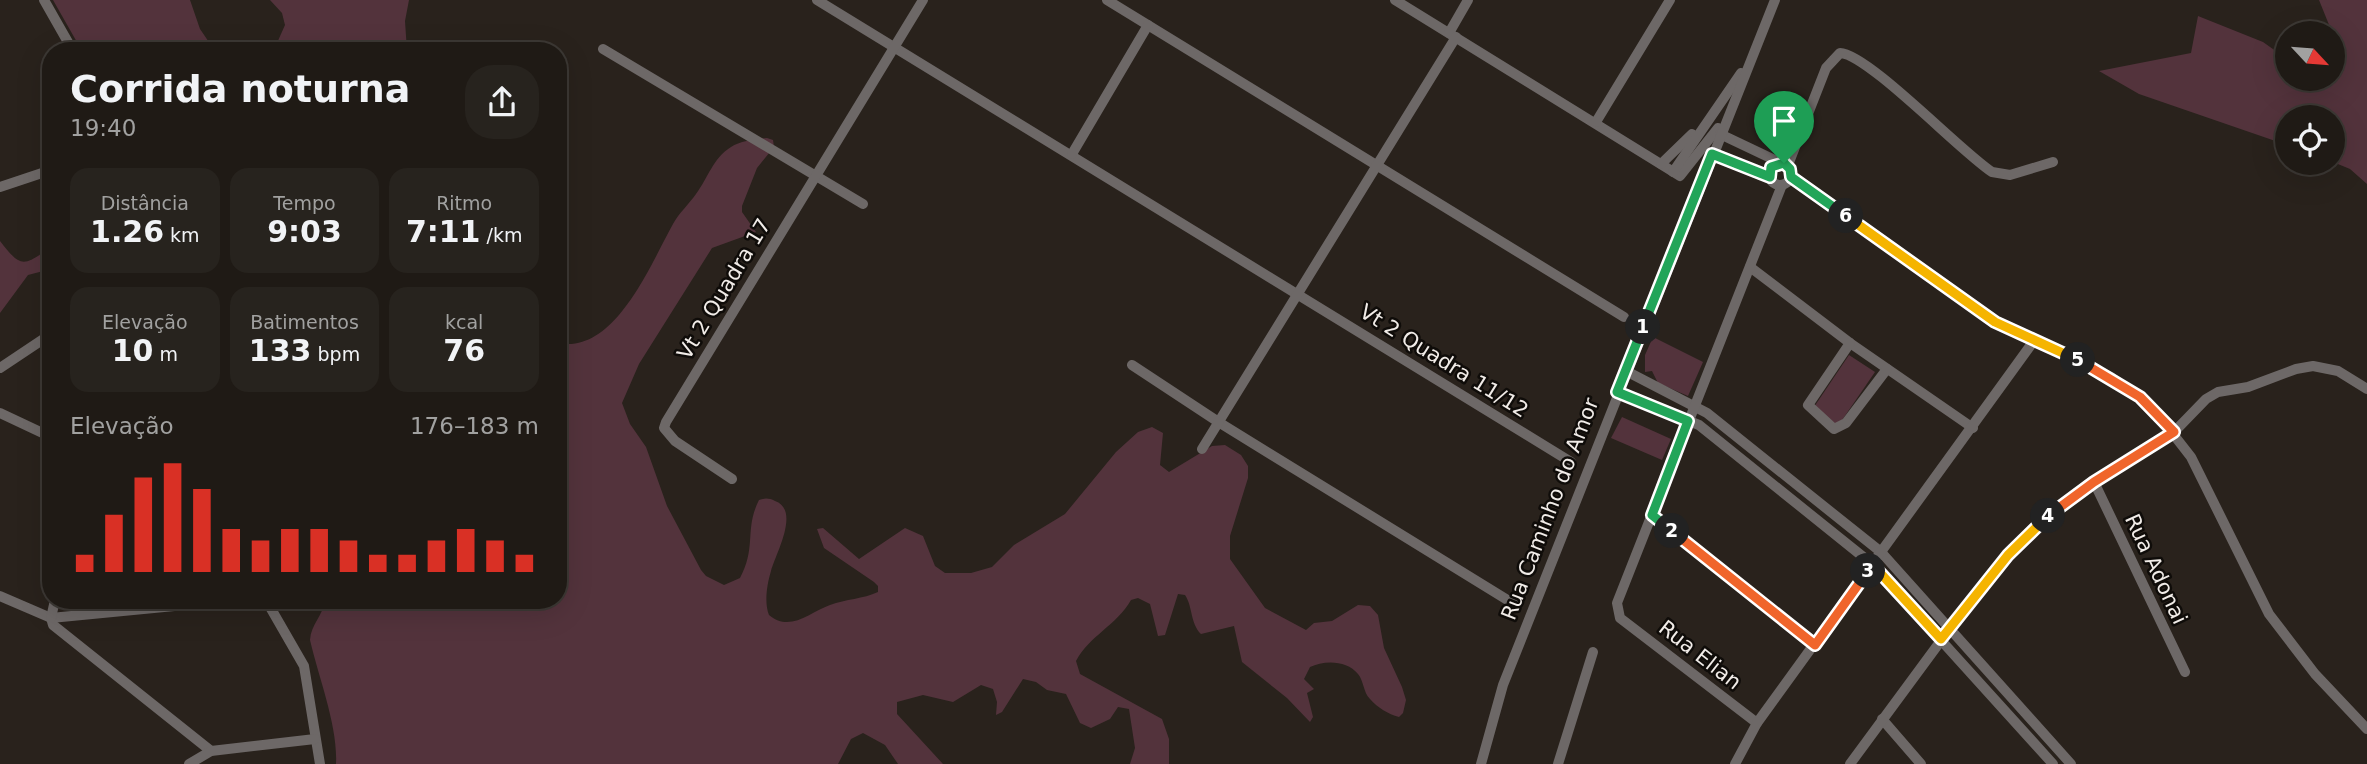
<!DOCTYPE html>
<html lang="pt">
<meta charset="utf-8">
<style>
body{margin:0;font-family:"DejaVu Sans",sans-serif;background:#27231e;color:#f1f3f6;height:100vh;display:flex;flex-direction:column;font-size:26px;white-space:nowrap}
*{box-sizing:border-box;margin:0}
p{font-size:23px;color:#a1a1a0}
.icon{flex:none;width:38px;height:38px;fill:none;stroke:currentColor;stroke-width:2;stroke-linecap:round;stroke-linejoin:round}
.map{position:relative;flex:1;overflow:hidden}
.side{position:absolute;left:42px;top:42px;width:525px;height:567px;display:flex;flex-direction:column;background:#1f1a15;border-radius:28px;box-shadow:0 7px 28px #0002,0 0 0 2px #3c3834}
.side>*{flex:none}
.needle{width:46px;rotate:116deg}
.fabs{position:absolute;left:2275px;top:21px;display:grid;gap:14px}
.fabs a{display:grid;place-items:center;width:70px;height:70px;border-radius:50%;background:#1f1a15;box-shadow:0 7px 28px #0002,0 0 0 2px #3c3834;font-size:35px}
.pin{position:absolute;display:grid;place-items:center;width:60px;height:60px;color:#fff;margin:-72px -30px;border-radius:50% 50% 50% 0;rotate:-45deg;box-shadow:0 0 7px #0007}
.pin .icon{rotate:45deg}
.km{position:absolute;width:35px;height:35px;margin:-18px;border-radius:50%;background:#222;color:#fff;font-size:19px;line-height:35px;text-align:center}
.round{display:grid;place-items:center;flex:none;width:74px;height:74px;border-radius:28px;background:#27231e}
.headline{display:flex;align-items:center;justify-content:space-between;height:119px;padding:0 28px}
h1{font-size:38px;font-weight:700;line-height:52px}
.metrics{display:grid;grid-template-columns:repeat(3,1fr);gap:10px;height:119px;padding:7px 28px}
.metrics div{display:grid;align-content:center;border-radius:18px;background:#27231e;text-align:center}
.metrics b{font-size:30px;font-weight:700}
.metrics small{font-size:19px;font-weight:400}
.metrics p{font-size:19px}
.chart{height:196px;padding:14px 28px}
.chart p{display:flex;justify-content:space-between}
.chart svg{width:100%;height:126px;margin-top:7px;stroke:#d93025;stroke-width:6}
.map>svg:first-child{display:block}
.green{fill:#53333c}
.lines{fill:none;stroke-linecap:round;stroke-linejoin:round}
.minor{stroke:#6d6867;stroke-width:10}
.split-1-casing{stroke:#fff;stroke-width:14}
.split-2-casing{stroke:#fff;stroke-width:14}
.split-3-casing{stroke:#fff;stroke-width:14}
.split-4-casing{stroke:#fff;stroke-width:14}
.split-5-casing{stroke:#fff;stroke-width:14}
.split-6-casing{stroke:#fff;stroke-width:14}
.split-7-casing{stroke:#fff;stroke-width:14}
.split-1{stroke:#22a559;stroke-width:9}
.split-2{stroke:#22a559;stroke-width:9}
.split-3{stroke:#f0652b;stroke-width:9}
.split-4{stroke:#f5b400;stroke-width:9}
.split-5{stroke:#f0652b;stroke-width:9}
.split-6{stroke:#f5b400;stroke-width:9}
.split-7{stroke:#22a559;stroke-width:9}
.labels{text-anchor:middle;stroke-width:5;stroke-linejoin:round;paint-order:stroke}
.street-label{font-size:21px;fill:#f1ece8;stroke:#0f0c09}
</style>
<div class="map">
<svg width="2367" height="764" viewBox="0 0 2367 764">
<rect width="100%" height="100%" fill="#29221c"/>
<g class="green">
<path d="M53,0H190L200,29L215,51H82Z"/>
<path d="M270,0H409L405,21L407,51H266L277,43L285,25L282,13Z"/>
<path d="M2319,0H2367V184L2350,169L2333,162V117H2287V145L2139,94L2099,71L2191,53L2198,16L2263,42L2287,59V79H2322L2329,82L2333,79L2340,52Z"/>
<path d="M767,138L773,140L774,147L757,168L742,206V212L756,232L712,248L639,364L622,403L630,424L646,447L667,506L701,570L706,576L724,585L740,578C757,546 744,530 759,500C765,498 769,498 775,501C801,510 775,555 771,571C767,584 764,603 769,615C790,633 810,612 830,605C846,599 863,599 878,592V586L874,582L824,548L817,529L823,528L859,559L905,528L923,536L935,566L945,573H971L992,567L1014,545L1065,514L1116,452L1138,432L1152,427L1163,433L1160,465L1169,472L1212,446L1225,445L1241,455L1248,466V478L1230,536V559L1265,608L1306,630L1314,623L1332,621L1358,605L1370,606L1378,615L1384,648L1402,687L1406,700L1403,713L1399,717C1388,714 1378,708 1370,699C1363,692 1364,681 1358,674C1347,660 1324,660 1310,667L1304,679L1314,689L1307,693L1313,717L1310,722L1287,698L1242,662L1234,626L1201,634C1190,623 1193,607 1185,595L1178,594L1165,635L1158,636L1150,604L1138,598L1131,600C1117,625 1089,636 1076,661L1080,674L1162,719L1169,739V764H1130L1135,748L1129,709L1118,707L1110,719L1091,728L1080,723L1066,694L1047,690L1036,682L1023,679L1002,712L996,715L997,702L993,689L981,685L953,702L923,695L897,702V714L943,764H898L885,745L863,733L851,739L838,764H336C338,726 319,679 310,640C311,624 323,616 325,600H558V343C615,355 651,263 673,224C679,213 689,204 696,194C708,178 713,158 731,147C740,141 756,139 767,138Z"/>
<path d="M0,241C21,268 23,267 51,247V269L28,275L0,313Z"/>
<path d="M1653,337L1703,362L1688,396L1658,383L1652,371L1645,372V355Z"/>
<path d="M1849,355L1875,372L1838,426L1812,410Z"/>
<path d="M1622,417L1671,439L1662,460L1611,438Z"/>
</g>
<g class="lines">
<g class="minor">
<path d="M44,0L73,51"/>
<path d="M817,0L1571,462"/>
<path d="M1107,0L1624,317"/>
<path d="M1395,0L1680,176L1718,128"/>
<path d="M1449,33L1468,0"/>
<path d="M603,49L863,204"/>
<path d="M1596,122L1670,0"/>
<path d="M1720,134L1779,162"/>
<path d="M1072,154L1148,25"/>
<path d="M1712,154L1770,177"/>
<circle cx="1780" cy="174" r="11"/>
<path d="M1661,164L1692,134"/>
<path d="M1788,165L1826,68L1840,53C1868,54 1961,152 1992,172L2010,175L2053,162"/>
<path d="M1673,172L1741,73"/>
<path d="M1791,177L1995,322L2111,377L2152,407L2191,457L2269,614L2315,674L2367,729"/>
<path d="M0,187L51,170"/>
<path d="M1750,267L1850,343L1973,428"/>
<path d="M1850,343L1808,405L1834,429L1846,423L1887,369"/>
<path d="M1132,365L1220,423L1514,604"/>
<path d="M0,368L51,334"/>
<path d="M1626,371L1707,413L1881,552L2071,764"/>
<path d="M1617,392L1699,425L1872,564L2053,764"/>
<path d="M0,413L51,437"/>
<path d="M1202,449L1456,37"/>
<path d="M732,479L675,441L664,428L666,422L923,0"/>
<path d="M2094,482L2185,672"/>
<path d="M1652,515L1815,645"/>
<path d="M0,596L51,618L236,600"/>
<path d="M266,600L304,666L320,764"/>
<path d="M51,618L53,625L211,751"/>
<path d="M51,618L55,600"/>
<path d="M1882,719L1921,764"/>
<path d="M1757,723L1620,618L1617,603L1782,185"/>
<path d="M189,764L211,751L315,739"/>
<path d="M1481,764L1503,685L1775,0"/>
<path d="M1558,764L1593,652"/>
<path d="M1735,764L1757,723L2033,342"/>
<path d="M1850,764L1951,627L2025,537L2094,482L2174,432L2206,399L2218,392L2248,387L2296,369L2313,366L2338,371L2367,389"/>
</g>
</g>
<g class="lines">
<defs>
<path id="split-1" d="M1643,327L1712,154L1770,177L1771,167L1784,163"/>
<path id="split-2" d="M1643,327L1617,392L1688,421L1652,515L1672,531"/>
<path id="split-3" d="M1672,531L1815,645L1868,571"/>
<path id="split-4" d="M1868,571L1872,564L1941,639L2008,555L2048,516"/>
<path id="split-5" d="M2048,516L2094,482L2174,432L2140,397L2078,360"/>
<path id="split-6" d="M1846,216L1995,322L2078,360"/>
<path id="split-7" d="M1784,163L1790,169L1791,177L1846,216"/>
</defs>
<use href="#split-1" class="split-1-casing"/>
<use href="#split-2" class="split-2-casing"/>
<use href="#split-3" class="split-3-casing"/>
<use href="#split-4" class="split-4-casing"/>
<use href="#split-5" class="split-5-casing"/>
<use href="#split-6" class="split-6-casing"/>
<use href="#split-7" class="split-7-casing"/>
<use href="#split-1" class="split-1"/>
<use href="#split-2" class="split-2"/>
<use href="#split-3" class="split-3"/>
<use href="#split-4" class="split-4"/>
<use href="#split-5" class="split-5"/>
<use href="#split-6" class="split-6"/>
<use href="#split-7" class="split-7"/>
</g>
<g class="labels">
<g class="street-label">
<text transform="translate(724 289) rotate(-59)" y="7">Vt 2 Quadra 17</text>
<text transform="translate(1444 361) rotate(32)" y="7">Vt 2 Quadra 11/12</text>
<text transform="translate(1550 509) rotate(-69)" y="7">Rua Caminho do Amor</text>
<text transform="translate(2156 569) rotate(65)" y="7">Rua Adonai</text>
<text transform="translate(1700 655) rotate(38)" y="7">Rua Elian</text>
</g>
</g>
</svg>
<div class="fabs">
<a><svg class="needle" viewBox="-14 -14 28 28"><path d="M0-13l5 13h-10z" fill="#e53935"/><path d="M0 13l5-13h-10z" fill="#a1a1a0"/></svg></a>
<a><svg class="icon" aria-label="locate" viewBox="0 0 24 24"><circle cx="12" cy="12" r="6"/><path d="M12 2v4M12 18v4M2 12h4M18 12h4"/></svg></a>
</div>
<div class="pin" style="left:1784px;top:163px;background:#1e9e55"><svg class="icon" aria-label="arrive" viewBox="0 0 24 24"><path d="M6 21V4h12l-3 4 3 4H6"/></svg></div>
<b class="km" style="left:1643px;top:327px">1</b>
<b class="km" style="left:1672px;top:531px">2</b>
<b class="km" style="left:1868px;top:571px">3</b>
<b class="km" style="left:2048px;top:516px">4</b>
<b class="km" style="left:2078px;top:360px">5</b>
<b class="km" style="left:1846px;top:216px">6</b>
<section class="side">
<div class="headline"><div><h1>Corrida noturna</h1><p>19:40</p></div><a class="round"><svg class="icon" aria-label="share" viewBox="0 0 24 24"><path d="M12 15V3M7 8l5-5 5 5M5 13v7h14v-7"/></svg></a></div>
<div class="metrics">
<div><p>Distância</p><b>1.26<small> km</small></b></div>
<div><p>Tempo</p><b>9:03</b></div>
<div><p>Ritmo</p><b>7:11<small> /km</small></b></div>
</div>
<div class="metrics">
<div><p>Elevação</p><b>10<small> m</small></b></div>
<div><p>Batimentos</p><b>133<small> bpm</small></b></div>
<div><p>kcal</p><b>76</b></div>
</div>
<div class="chart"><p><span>Elevação</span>176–183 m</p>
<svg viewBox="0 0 160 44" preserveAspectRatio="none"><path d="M5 44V38M15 44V24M25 44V11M35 44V6M45 44V15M55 44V29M65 44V33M75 44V29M85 44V29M95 44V33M105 44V38M115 44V38M125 44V33M135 44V29M145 44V33M155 44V38"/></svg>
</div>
</section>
</div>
